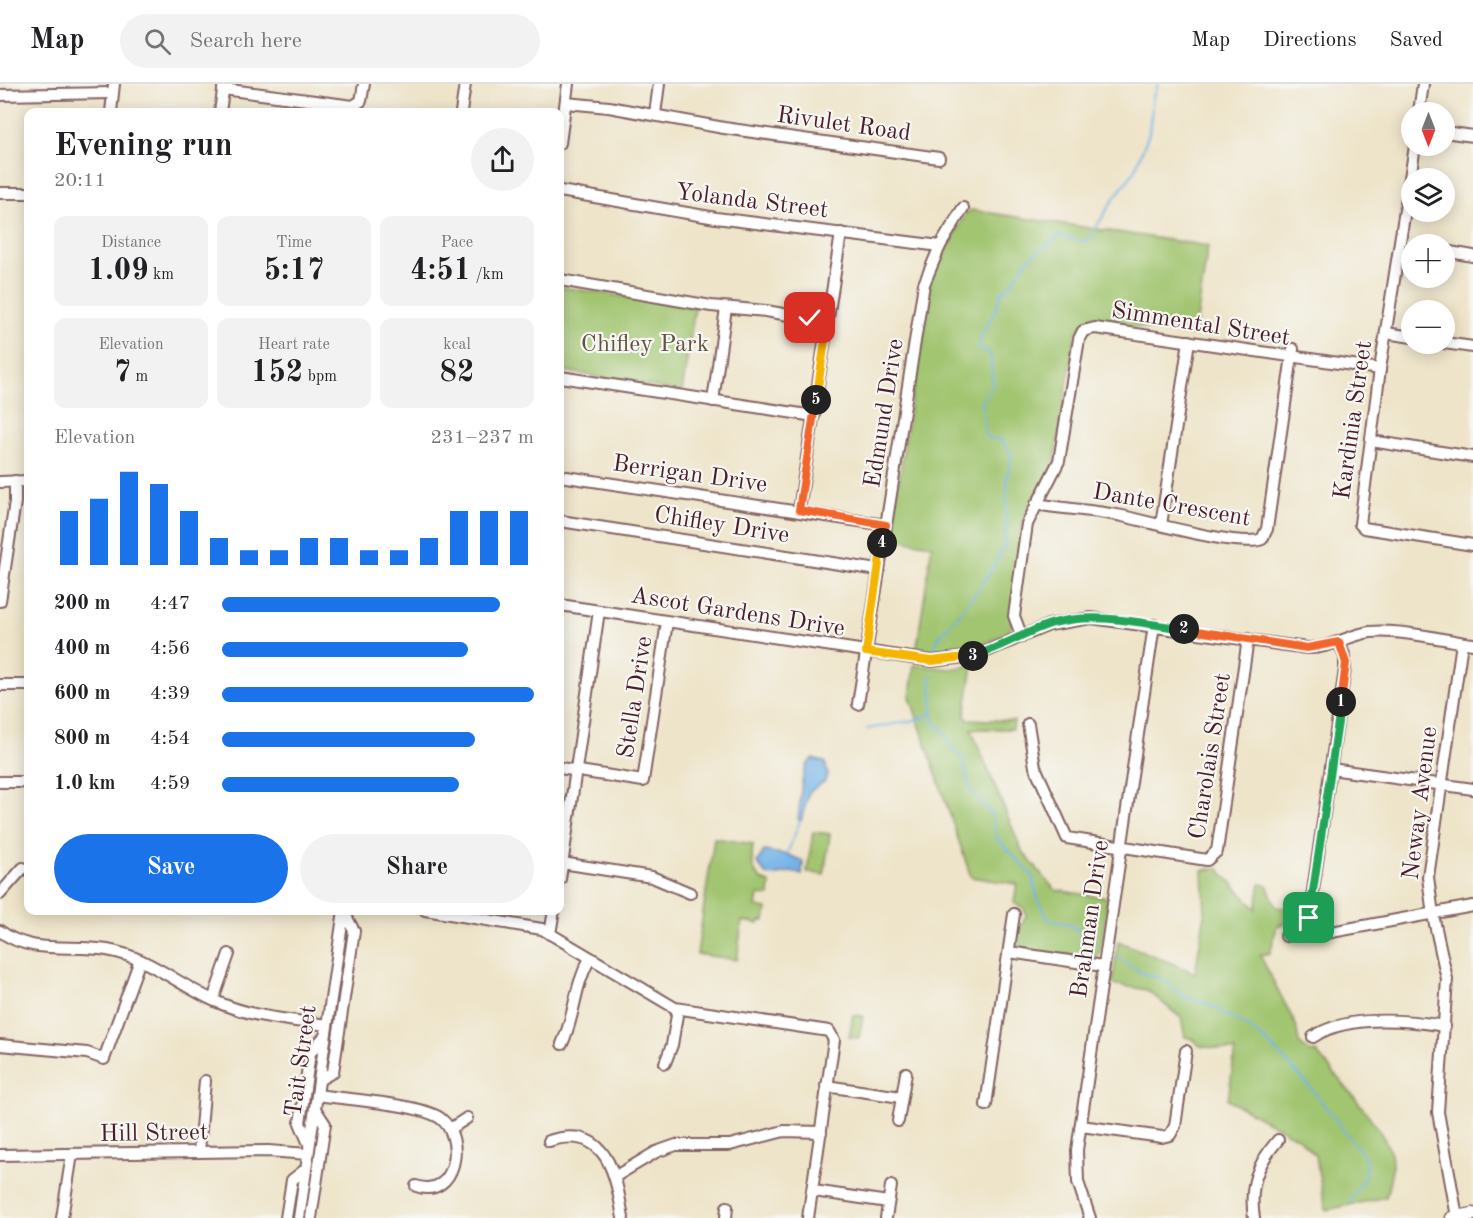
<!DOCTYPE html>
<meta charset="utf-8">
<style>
body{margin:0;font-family:"Old Standard TT",serif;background:#f2f2f2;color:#202124;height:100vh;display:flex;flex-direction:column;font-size:22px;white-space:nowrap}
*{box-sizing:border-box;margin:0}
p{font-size:20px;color:#757577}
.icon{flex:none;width:33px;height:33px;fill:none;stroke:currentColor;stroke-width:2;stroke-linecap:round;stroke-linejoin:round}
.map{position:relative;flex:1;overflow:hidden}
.side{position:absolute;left:24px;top:24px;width:540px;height:807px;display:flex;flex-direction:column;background:#fff;border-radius:12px;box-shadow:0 3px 15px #0003}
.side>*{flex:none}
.needle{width:39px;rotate:180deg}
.buttons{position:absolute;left:1401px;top:18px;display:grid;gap:12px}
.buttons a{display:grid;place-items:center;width:54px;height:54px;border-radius:50%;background:#fff;box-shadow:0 3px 15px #0003;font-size:30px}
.pin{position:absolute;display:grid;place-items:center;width:51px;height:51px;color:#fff;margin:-26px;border-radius:12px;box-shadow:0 3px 9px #0006}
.km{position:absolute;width:30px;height:30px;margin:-15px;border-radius:50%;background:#222;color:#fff;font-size:16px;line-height:30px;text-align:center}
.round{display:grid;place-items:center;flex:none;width:63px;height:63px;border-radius:32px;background:#f2f2f2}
.headline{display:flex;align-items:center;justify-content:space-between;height:102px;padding:0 30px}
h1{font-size:33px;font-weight:600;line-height:45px}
.stats{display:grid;grid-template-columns:repeat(3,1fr);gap:9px;height:102px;padding:6px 30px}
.stats div{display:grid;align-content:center;border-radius:12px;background:#f2f2f2;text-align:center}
.stats b{font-size:30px;font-weight:600}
.stats small{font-size:16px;font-weight:400}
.stats p{font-size:16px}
.chart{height:168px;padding:12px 30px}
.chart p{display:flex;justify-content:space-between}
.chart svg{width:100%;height:108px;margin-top:6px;stroke:#1a73e8;stroke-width:6}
.action{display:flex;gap:12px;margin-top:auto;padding:12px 30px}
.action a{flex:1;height:69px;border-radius:36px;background:#1a73e8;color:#fff;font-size:24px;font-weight:600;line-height:69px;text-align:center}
.action a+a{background:#f2f2f2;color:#202124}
ul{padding:0 30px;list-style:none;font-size:20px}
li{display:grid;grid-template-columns:96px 72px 1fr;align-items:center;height:45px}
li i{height:15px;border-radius:8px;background:#1a73e8}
header{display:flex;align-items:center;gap:36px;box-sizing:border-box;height:84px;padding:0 30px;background:#fff;border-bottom:2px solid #e0e0e0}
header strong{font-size:28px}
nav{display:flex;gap:33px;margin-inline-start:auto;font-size:21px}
.search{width:420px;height:54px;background:#f2f2f2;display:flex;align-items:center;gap:15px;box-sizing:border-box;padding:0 21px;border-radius:33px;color:#757577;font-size:22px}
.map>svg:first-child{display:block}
.green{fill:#a1c56f;stroke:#76724d;stroke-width:1.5}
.water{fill:#73b3e7;stroke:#5e6989;stroke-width:1.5}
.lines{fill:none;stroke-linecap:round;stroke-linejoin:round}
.stream{stroke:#73b3e7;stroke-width:2}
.minor-casing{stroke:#836462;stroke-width:14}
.major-casing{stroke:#836462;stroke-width:15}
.minor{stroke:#fff;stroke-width:10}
.major{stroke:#fff;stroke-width:12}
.split-1-casing{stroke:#fff;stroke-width:12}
.split-2-casing{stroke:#fff;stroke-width:12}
.split-3-casing{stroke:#fff;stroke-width:12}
.split-4-casing{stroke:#fff;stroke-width:12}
.split-5-casing{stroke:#fff;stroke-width:12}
.split-6-casing{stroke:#fff;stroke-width:12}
.split-1{stroke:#22a559;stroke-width:8}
.split-2{stroke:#f0652b;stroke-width:8}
.split-3{stroke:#22a559;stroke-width:8}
.split-4{stroke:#f5b400;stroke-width:8}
.split-5{stroke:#f0652b;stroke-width:8}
.split-6{stroke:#f5b400;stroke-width:8}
.labels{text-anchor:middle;stroke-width:4.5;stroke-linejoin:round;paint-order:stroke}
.street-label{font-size:24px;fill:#4a1f2b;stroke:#f6f6f2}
.park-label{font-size:24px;fill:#64513f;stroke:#f6f6f2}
</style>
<header>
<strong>Map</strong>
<div class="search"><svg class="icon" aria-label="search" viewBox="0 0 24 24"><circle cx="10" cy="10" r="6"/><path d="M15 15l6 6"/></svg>Search here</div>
<nav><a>Map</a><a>Directions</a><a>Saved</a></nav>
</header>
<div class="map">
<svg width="1473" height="1134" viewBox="0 0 1473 1134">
<rect width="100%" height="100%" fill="#f6f6f2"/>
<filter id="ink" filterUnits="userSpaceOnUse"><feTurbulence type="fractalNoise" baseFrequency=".0167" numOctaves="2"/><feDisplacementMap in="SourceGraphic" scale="12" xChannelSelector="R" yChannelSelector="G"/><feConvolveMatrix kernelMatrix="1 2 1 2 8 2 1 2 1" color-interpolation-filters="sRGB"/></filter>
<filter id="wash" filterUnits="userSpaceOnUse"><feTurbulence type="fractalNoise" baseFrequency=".008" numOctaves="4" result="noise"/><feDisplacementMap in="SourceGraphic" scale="24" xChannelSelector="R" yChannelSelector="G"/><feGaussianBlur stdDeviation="1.35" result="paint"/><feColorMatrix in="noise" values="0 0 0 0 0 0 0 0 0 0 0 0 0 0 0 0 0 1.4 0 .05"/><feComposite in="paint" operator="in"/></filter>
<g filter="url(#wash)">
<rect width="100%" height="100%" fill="#eee4c9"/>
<g class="green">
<path d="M971,126L1208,162L1195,249L1191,251L1098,237L1083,240L1076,248L1054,380L1023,435L1010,548L967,567L922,571L916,569L932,461L888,454L893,437L929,198L966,129Z"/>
<path d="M560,203L695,223L682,308L560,286Z"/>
<path d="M914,581L950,585L973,581L965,631L967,635L1014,637L1013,645H971L1022,767L1055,806L1108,814L1100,869L1096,874L1020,865L1015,854L1026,832L1024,824L1014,819L1017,800L971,793L910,613Z"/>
<path d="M813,748L830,750L824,791L807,788Z"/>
<path d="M714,754L753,760C751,776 751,795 770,799L769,812L758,811L756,823L767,825L765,837H760L759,840L742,837L737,876L697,870Z"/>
<path d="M1218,784L1256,825L1260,800L1267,801L1276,823L1300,826L1297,835L1277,842L1270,869L1260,871L1296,941L1299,959L1311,969L1316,968C1335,991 1385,1045 1391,1071C1394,1085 1389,1100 1386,1113L1326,1126L1315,1071L1298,1054L1228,1016L1235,967L1200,962L1193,955L1185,953L1181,934L1147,906L1112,900L1118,857L1195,889L1205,829L1203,786Z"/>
<path d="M853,931L863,932L859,954L849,953Z"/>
</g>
<g class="water">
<path d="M813,675L825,678L828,691L824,698L809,708L801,737L798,735C801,719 799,683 813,675Z"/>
<path d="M764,767L789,771L803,777L802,791C785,783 781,795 766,791L757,778Z"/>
</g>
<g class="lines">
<g class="stream">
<path d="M935,563L940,551L959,531L989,490L1005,461L1007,393L1012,370L1001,356L987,354L985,350L982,317L993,300L990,268L979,265L980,254L995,227L1002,207L1008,204L1029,174L1060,152L1087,158L1115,113L1134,88L1149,49L1153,13L1158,0"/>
<path d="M931,591L933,638L944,647L953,665L962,673L972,709L979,716"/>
<path d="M867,645L921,635L932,627"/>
<path d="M981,718L993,732L997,754L1033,792L1037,813L1049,836L1073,841L1083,853L1096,859"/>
<path d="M787,770L800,737"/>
<path d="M1117,873L1140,888L1162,895L1184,913L1210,921L1244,941L1267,958L1310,1003L1366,1075L1365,1093L1349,1118"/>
</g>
</g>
</g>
<g filter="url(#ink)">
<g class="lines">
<defs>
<g id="minor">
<path d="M223,5L353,22L361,17L364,0"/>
<path d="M0,11L112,9"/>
<path d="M566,19L609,23L724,44L939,74"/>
<path d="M111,28L114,0"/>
<path d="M220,28L224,0"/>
<path d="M461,28L465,0"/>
<path d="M1419,28L1423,0"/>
<path d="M655,30L659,0"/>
<path d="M1444,48L1473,52"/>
<path d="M560,59L568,0"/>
<path d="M1415,62L1380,285L1360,440L1364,444L1473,461"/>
<path d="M560,107L716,134L940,162"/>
<path d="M0,109H28"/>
<path d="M1444,167L1473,172"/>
<path d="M560,196L711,222L766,227L828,238"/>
<path d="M1386,249L1412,253"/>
<path d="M1444,259L1473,263"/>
<path d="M560,293L814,332"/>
<path d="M713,317L726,224"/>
<path d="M1371,357L1473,373"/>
<path d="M560,392L886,441"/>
<path d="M0,398L28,397"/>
<path d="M1036,420C1064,425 1094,426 1122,432C1150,438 1240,464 1262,455L1267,445L1293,265"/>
<path d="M799,426L841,149"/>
<path d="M560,437L878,486"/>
<path d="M1161,441L1189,257"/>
<path d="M0,517L15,418V397"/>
<path d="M560,521L932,577L975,572L1049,541L1091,534L1307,564C1330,565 1348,551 1370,548C1401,545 1443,556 1473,560"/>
<path d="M1022,553L1014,532L1027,440L1059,377L1079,255L1083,247L1095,244L1380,285"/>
<path d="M1339,558L1345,573V585L1309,834L1310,844L1317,849H1326L1473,822"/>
<path d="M0,601H28"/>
<path d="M858,620L924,200L940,162L963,124"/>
<path d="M1028,640L1035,683L1067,754L1207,776L1217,767L1248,555"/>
<path d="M560,684L643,697L667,538"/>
<path d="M1331,685L1473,705"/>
<path d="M0,698H28"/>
<path d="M562,779L652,793L690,809"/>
<path d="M560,795L599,527"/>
<path d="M0,810L23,784"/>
<path d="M425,826L542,845L675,924L829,947L834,956L808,1134"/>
<path d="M0,847C31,871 71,860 107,866C149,873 177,900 215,917C250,933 289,936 327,941"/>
<path d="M550,850L554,826"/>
<path d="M1286,852L1310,844"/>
<path d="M1009,868L1103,882"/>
<path d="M213,916L229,870"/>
<path d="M1313,953C1347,930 1407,936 1445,942"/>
<path d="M562,960C576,929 573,905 590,874"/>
<path d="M0,961L87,969L104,975L140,876"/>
<path d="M665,979L672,961L678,925"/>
<path d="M319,996L333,988L354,847L344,828"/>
<path d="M826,1002L901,1013"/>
<path d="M317,1011C344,1015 420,1020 440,1034C467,1054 456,1116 416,1102"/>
<path d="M986,1021L1014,830"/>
<path d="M898,1037L906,989"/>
<path d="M1081,1042L1162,1053L1170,1051L1175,1042L1186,967"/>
<path d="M450,1045L467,1034"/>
<path d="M549,1057C607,1039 616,1091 623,1134"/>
<path d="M309,1060L300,1039L310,969L324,953"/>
<path d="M199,1068L205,997"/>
<path d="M0,1071L268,1067L308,1070"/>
<path d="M616,1092L656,1068L676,1061H730L784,1047L821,1048"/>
<path d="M814,1107L888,1118"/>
<path d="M1457,1133L1438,1028L1447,895L1433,831L1428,793L1462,559"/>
<path d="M62,1134L72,1070"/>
<path d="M286,1134L292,1096L306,1085"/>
<path d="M299,1134L344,826"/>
<path d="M311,1134L325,1040L315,1025"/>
<path d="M726,1134L727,1123"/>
<path d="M886,1134L891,1102"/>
<path d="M1090,1134L1078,1098L1077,1066L1154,541"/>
<path d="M1254,1134C1249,1102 1257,1080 1278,1056"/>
</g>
<path id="major" d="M1452,1134L1473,1130"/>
</defs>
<use href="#minor" class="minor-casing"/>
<use href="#major" class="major-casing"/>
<use href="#minor" class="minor"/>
<use href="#major" class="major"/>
</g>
</g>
<g class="lines" filter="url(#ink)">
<defs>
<path id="split-1" d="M1309,834L1341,618"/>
<path id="split-2" d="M1184,545L1307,564L1339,558L1346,579L1341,618"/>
<path id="split-3" d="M973,572C1000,564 1023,549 1050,540C1094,527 1139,539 1184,545"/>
<path id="split-4" d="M882,459L866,568L932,577L973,572"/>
<path id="split-5" d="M816,316L799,426L886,441L882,459"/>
<path id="split-6" d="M810,234L828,238L816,316"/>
</defs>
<use href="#split-1" class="split-1-casing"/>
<use href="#split-2" class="split-2-casing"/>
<use href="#split-3" class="split-3-casing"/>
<use href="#split-4" class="split-4-casing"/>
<use href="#split-5" class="split-5-casing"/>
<use href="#split-6" class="split-6-casing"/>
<use href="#split-1" class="split-1"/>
<use href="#split-2" class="split-2"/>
<use href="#split-3" class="split-3"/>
<use href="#split-4" class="split-4"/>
<use href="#split-5" class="split-5"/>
<use href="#split-6" class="split-6"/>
</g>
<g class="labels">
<g class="street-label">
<text transform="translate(844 39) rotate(8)" y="8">Rivulet Road</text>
<text transform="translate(752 116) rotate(7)" y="8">Yolanda Street</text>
<text transform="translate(1201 239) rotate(9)" y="8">Simmental Street</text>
<text transform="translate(883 329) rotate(-81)" y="8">Edmund Drive</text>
<text transform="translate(1352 336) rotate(-82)" y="8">Kardinia Street</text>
<text transform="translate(690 389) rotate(8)" y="8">Berrigan Drive</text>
<text transform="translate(1172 420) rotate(10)" y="8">Dante Crescent</text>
<text transform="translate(722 440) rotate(9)" y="8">Chifley Drive</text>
<text transform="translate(738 527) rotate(9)" y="8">Ascot Gardens Drive</text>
<text transform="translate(634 613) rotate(-81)" y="8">Stella Drive</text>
<text transform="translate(1209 672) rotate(-81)" y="8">Charolais Street</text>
<text transform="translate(1419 719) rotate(-83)" y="8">Neway Avenue</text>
<text transform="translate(1089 835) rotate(-82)" y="8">Brahman Drive</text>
<text transform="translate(300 977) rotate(-82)" y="8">Tait Street</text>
<text transform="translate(154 1048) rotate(-1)" y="8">Hill Street</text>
</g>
<g class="park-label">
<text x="645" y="267">Chifley Park</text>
</g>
</g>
</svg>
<div class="buttons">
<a><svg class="needle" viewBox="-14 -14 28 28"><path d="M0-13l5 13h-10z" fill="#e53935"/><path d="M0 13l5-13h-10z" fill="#757577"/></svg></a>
<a><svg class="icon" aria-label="layers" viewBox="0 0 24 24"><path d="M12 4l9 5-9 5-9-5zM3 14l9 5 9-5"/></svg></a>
<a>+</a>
<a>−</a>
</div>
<div class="pin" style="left:1309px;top:834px;background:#1e9e55"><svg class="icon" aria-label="arrive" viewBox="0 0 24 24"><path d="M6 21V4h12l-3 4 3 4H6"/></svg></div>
<div class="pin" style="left:810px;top:234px;background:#d93025"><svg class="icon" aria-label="check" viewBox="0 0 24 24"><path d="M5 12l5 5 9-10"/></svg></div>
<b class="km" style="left:1341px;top:618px">1</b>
<b class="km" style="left:1184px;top:545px">2</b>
<b class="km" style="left:973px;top:572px">3</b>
<b class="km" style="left:882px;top:459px">4</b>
<b class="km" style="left:816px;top:316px">5</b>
<section class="side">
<div class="headline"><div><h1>Evening run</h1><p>20:11</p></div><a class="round"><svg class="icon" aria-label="share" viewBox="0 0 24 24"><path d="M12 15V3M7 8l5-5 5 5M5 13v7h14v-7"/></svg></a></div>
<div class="stats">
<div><p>Distance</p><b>1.09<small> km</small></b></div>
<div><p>Time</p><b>5:17</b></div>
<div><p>Pace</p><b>4:51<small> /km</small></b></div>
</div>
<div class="stats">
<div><p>Elevation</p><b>7<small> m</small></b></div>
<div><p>Heart rate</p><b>152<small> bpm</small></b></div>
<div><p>kcal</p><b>82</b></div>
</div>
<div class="chart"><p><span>Elevation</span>231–237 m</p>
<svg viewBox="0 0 160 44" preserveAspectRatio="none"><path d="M5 44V22M15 44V17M25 44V6M35 44V11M45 44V22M55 44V33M65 44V38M75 44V38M85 44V33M95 44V33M105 44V38M115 44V38M125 44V33M135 44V22M145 44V22M155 44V22"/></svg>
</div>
<ul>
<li><b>200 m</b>4:47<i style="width:89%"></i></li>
<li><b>400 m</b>4:56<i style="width:79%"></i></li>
<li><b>600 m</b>4:39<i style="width:100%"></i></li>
<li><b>800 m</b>4:54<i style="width:81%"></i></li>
<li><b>1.0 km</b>4:59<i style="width:76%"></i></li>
</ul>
<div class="action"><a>Save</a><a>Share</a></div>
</section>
</div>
